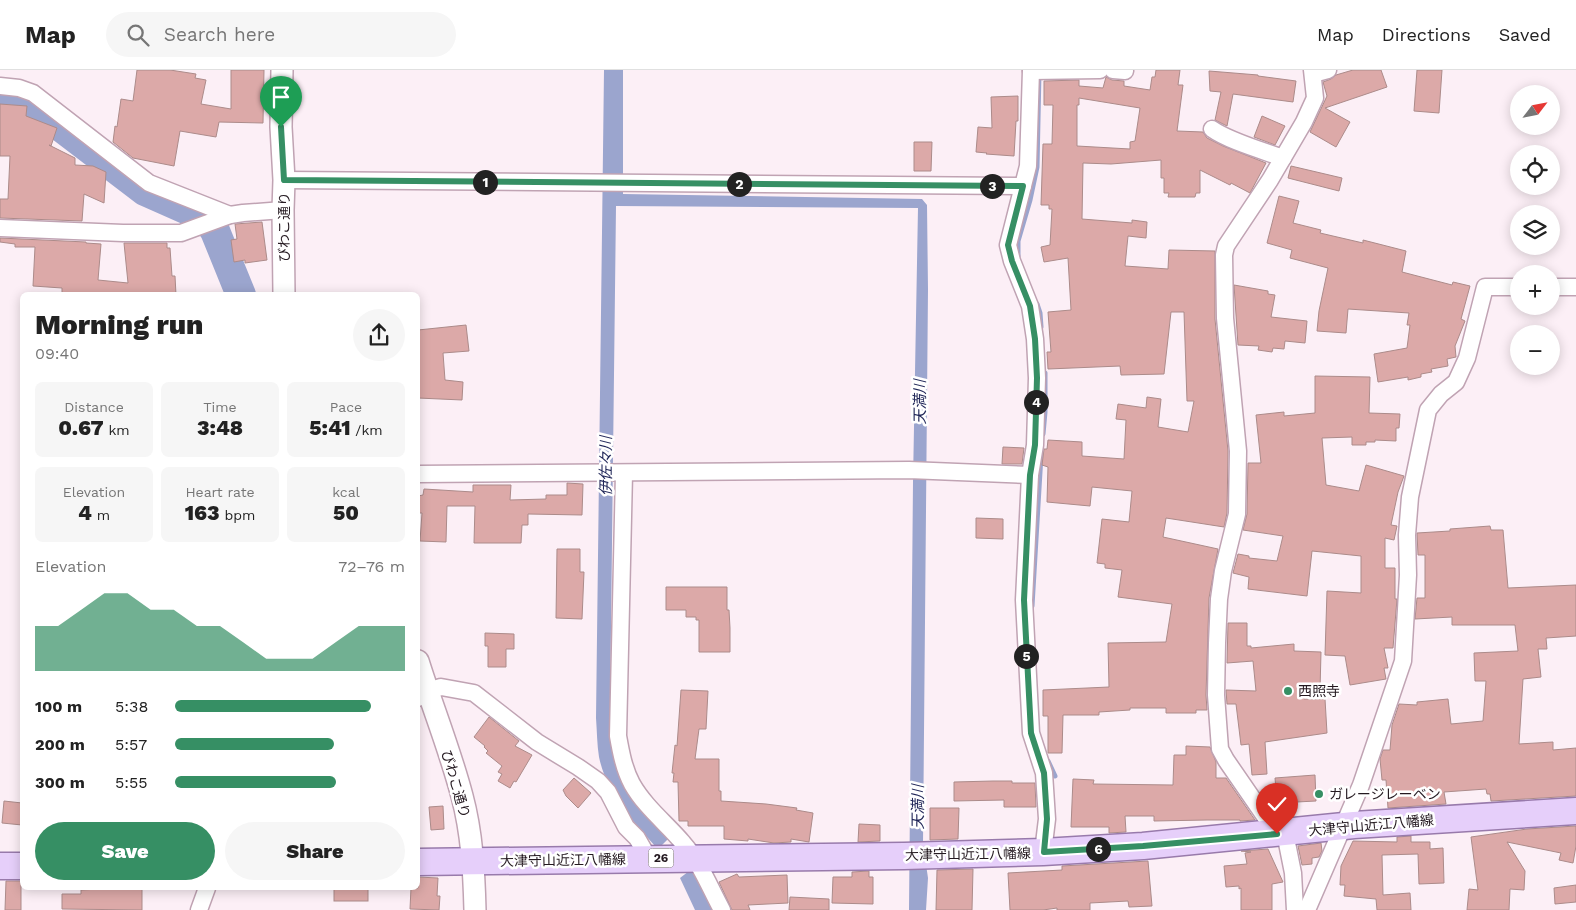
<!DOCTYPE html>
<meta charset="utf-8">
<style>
body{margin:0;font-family:"Work Sans","Noto Sans JP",sans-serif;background:#f6f6f6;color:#222;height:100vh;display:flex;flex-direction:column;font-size:19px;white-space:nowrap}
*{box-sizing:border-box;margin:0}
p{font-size:16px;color:#767676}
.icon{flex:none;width:28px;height:28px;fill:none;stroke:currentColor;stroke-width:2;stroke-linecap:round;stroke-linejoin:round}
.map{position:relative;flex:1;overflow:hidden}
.drawer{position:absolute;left:20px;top:222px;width:400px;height:598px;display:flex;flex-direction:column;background:#fff;border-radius:8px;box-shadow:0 2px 12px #0003}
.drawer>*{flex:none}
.needle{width:32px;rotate:58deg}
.buttons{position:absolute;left:1510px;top:15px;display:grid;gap:10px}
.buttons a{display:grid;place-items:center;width:50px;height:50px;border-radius:50%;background:#fff;box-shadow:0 2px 12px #0003;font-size:25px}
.pin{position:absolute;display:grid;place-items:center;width:42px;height:42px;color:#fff;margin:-51px -21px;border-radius:50% 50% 50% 0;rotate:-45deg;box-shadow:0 0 5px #0007}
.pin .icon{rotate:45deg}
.km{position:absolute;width:25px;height:25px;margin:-12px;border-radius:50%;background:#222;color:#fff;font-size:14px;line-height:25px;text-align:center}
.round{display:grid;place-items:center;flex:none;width:52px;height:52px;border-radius:26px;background:#f6f6f6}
.overview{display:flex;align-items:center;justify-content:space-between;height:85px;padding:0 15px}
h1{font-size:28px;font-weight:800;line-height:38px}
.metrics{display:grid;grid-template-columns:repeat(3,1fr);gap:8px;height:85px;padding:5px 15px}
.metrics div{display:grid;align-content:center;border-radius:8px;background:#f6f6f6;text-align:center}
.metrics b{font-size:21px;font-weight:800}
.metrics small{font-size:14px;font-weight:400}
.metrics p{font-size:14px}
.chart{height:140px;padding:10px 15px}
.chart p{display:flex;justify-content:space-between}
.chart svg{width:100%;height:90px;margin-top:5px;fill:#368f64;opacity:.7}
.cta{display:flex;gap:10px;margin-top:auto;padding:10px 15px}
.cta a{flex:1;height:58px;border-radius:30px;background:#368f64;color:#fff;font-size:20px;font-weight:800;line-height:58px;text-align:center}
.cta a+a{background:#f6f6f6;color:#222}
ul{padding:0 15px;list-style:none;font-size:16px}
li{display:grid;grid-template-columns:80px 60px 1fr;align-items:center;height:38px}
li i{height:12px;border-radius:6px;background:#368f64}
header{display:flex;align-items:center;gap:30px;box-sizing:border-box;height:70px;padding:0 25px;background:#fff;border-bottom:1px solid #e0e0e0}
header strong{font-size:24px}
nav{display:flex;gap:28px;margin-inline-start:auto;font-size:18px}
.search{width:350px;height:45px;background:#f6f6f6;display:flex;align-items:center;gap:12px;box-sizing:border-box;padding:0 18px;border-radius:28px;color:#767676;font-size:19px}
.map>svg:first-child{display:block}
.water{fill:#9ba5ce}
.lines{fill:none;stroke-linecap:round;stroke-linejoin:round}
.stream{stroke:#9ba5ce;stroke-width:5}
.river{stroke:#9ba5ce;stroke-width:30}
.building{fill:#dca9a8;stroke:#ac8b8a;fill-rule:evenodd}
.minor-casing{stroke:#c0a3b3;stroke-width:19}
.tertiary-casing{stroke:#c0a3b3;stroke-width:24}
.primary-casing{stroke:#987aab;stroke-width:29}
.minor{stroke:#fff;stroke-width:16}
.tertiary{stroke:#fff;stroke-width:21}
.primary{stroke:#e6cffa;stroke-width:26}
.route-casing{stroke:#fff;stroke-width:10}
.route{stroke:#368f64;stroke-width:6}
.poi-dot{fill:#368f64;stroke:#fff;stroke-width:2}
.labels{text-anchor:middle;stroke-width:5;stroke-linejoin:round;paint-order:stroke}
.shield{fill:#fff;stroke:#665e63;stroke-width:1}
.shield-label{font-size:12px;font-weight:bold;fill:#241920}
.street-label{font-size:14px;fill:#241920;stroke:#fff}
.poi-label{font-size:14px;fill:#241920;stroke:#fff;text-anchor:start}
.water-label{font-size:15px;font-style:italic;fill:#1f2557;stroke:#fff}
</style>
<header>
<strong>Map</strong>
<div class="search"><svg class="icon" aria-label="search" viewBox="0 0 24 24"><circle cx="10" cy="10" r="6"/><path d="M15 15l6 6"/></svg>Search here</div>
<nav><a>Map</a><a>Directions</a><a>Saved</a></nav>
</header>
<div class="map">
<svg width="1576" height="840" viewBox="0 0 1576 840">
<rect width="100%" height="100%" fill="#fceff6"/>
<g class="water">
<path d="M604,0H623V124L922,129L927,135L928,219L923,774L928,808L926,840H909L913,412L918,138L616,136L610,642L613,673L669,768L658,779C633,752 607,725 599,687C597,675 597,661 596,648Z"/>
<path d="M693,798L698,807L697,809L712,840H695L680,808Z"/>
</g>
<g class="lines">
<g class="stream">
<path d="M1018,186V171L1030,130L1037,97L1039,2"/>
<path d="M1037,234L1040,243L1041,257"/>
<path d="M1043,364L1045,342V303"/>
<path d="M1032,536L1041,385"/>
<path d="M1048,691L1055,706"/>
</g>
<path class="river" d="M0,24L11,25L44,44L145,121L206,148L215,161L241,225"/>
</g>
<g class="building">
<path d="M137,0H170L196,4L195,8L206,10L201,34L231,39V0H264L263,53L219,52L216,67L180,61L174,96L133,88L113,72L115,56L117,57L121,29L133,31Z"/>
<path d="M1156,0H1180L1178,15H1183L1177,61L1203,62L1207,68L1223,76L1266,93L1250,123L1231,113L1230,115L1200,100V123H1196L1195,127H1168L1169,123H1164V108H1161V90L1111,94L1083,93L1082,149L1132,153V150L1147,152L1146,168L1128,166L1125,196L1168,199L1169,180L1215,181V249L1228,381L1227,443L1224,457L1166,448L1163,467L1218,479L1209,528L1206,625L1207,640H1196V643H1166V638H1130V640L1099,642V645H1063L1062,683H1048V646H1043V620L1109,617L1108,573L1166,572L1172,534L1118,527L1122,500L1105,498V494L1097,493L1102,449L1129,452L1132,421L1092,417L1090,436L1047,432L1048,397L1042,395L1044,379H1047L1048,370L1082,372V386L1124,389L1126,350L1116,349L1118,334L1146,338L1147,327L1161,329L1158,357L1188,362L1194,331H1187L1184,242H1171L1164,304L1121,305L1120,296L1048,299L1047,282H1051L1048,242L1071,240L1068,188L1044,192L1041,177L1050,175L1052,139H1049V135H1041L1043,74H1052L1053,35H1044V11L1079,10V16L1103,18L1106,7L1112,10L1124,11V16L1150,20L1152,7H1155ZM1079,28L1140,38L1135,71L1130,72V79L1077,76V35H1079Z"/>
<path d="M1353,0H1381L1387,17L1325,38L1350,52L1336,77L1310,62L1327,26L1323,12L1331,9L1336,5Z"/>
<path d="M1417,0H1442L1439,43L1414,41Z"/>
<path d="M1209,1L1258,5V6L1296,11L1293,32L1233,24L1227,56L1215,50L1221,22L1210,21Z"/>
<path d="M1018,26V51H1016L1014,86L986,84L987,83L976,82L978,57L992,58L991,27Z"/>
<path d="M0,34L27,36L26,46L57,58L51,76L49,75L75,88V95L93,96L106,102L104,133L84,124L82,151L0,148V129H8L10,86H0Z"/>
<path d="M1262,46L1285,56L1275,75L1254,67Z"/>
<path d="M914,72H932L931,101H914Z"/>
<path d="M1291,96L1342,108L1339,121L1288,108Z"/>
<path d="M1279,126L1299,131L1293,153L1321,160L1320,163L1363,173V170L1406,181L1402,202L1452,215L1453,212L1470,216L1461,249L1465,251L1455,276L1456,287L1447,289L1448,296L1431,299L1432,302L1421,304V307L1408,310V307L1378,312L1374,284L1407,278L1410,255H1407L1409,243L1348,239L1346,263L1317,261L1319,241L1328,198L1290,188L1292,180L1267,173Z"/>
<path d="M262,152L267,190L245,193V190L234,192L231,170L237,169L235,154Z"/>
<path d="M0,168L86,172V173L101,174L98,210L128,213L124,173H167V178H170L172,206H175L176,225H62V218L33,216L35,177H15V174L0,172Z"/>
<path d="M1234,215L1268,221V224L1275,225L1271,247L1307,251L1305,273L1285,271L1284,279L1273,278L1272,282L1258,280L1259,276L1238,275Z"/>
<path d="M466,255L469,281L443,283L445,310L463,312L462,330L418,328V260Z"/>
<path d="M1315,306L1370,307L1369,343L1400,344L1399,358H1396V371L1375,370V372H1366V375H1352V367L1322,368L1326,415L1359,421L1366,395L1404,406L1398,422L1391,455L1397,456L1394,470L1385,468V498H1395V529H1397L1393,578H1384L1388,598H1384L1386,609L1350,615L1345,586L1325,585L1327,521L1361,523V486L1312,481L1307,526L1248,519L1249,507L1233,503L1238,484L1249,486V488L1277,491L1283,466L1243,460L1247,444L1248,393H1261L1256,345L1284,342V346L1315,343Z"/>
<path d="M1003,377L1024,378L1022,394H1002Z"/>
<path d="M567,413L583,414L582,445L528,444V455H522L521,473H474L475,436H447L446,472L420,471L422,443H418V426L423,425L424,419L473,422V415H511L510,430L546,429V425H567Z"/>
<path d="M976,448L1003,449V469L976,468Z"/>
<path d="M1490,456L1491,460H1503L1508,518L1576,515V566L1546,568L1547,579H1538L1541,607L1523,609L1519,674L1553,672V680L1576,678V726L1491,731L1490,724H1487L1486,719L1444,722L1446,734L1388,738L1386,710H1382L1380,689L1383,680H1390L1392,655L1399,634L1417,635V632L1448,629L1451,654L1483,651L1486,611H1475L1474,583L1518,581L1515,555H1452V547L1415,549L1417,528H1425V485H1418L1417,463L1450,461V459Z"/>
<path d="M557,479H580V502H584L582,549L556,548Z"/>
<path d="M666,517H727V540H729L730,558V582H699V550H696V547H686V540H666Z"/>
<path d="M1228,553H1247V576H1251V578L1294,574V581L1321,582L1320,620L1303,622L1304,629H1325L1327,663L1265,672L1267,704L1252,705L1249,674L1241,675L1236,634H1227L1226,620L1256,621L1253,591L1227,593Z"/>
<path d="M485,563L514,564V579H506V597H488V576H485Z"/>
<path d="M681,620L708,621L706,659H699L695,689H719V721H721V731L766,734L797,738L796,740L813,743L809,772L791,769V772L774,773L748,769V771L724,769V756H688V751H679L678,712H673L674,703H672L675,675L677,676Z"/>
<path d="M489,647L519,671L515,676L532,685L516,712L514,711L510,718L498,711L502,704L498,702L502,696L486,683L488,681L484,677L485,676L474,667Z"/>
<path d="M1186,676L1210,677L1216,692V708H1226L1255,750L1240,751V750H1207L1154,751V746H1125L1126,762L1109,763V757H1071L1073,709L1094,710L1093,714L1173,715L1174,685H1186Z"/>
<path d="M1315,705L1316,731L1277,733L1275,708Z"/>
<path d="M574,708L591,723L578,738L566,726L563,720Z"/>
<path d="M993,711H1012V713H1035L1036,737H1004V730L954,731V712Z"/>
<path d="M4,731L22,733V755L2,753Z"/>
<path d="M443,736L444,759L431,760L429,737Z"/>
<path d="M930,738H959L958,769L930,770Z"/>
<path d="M859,754L880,755V771L858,772Z"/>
<path d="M1576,756V776L1573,793L1559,790L1561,783L1507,772L1525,801L1524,820L1510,819L1509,840H1467L1469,819L1478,820L1471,767L1527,759Z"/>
<path d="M1411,766V772H1430V779L1443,778L1444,813L1419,814L1418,784L1382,785L1383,825L1410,823L1411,840H1377L1376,829L1344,826L1345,815H1340L1341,796L1353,771L1397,772V767Z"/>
<path d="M1321,773L1322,781L1319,787L1312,788V794L1302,795L1298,776Z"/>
<path d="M1268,779L1283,812L1272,814V840H1241V818L1239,819V816L1226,817L1224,796L1247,794L1245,783L1251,782L1241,781Z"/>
<path d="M1148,791L1152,836L1129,837L1128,831L1090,833V840H1057V838L1043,840H1010L1008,803L1062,800V796Z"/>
<path d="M973,799L972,840H936L937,800Z"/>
<path d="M869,801V807H873V834L832,833L833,807H852V802Z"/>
<path d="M737,804L739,807L787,805L788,833L748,835L750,840H732L719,812Z"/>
<path d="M418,807L438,808L437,826H440L439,840L410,839L411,818H418Z"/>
<path d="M6,811H21V840H5Z"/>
<path d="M1576,815V832L1555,834L1554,818Z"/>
<path d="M119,818H142V840L62,839V824H81V820Z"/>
<rect x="334" y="818" width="34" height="13"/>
<path d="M790,827L829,829V840H789Z"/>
</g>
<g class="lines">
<defs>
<g id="minor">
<path d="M1031,0L1028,96L1008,175L1012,191L1030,236L1035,269L1037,308L1035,375L1030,405L1024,530L1031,663L1044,703L1047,749L1043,782"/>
<path d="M1113,0L1125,1"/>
<path d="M1031,1L1100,0"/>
<path d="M1313,4L1328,0"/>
<path d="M0,16L19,18L33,23L149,113L230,145"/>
<path d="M1212,59C1229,71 1261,80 1283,88"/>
<path d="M284,110L1023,116"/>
<path d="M0,158L123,163H181L230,145L243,143L283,140"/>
<path d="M1551,217H1576"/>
<path d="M624,403L618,666C621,683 624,699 632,714C645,737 667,754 683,773C700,792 710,818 722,840"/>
<path d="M418,404L909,400L1030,405"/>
<path d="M418,628L427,621L441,617L474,623L537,672L578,697L598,711L608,722L626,757L637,768L649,789"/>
<path d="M1285,763L1293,803L1295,840"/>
<path d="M1277,764L1226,690L1220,679L1216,625L1217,573L1219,529L1223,501L1237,444L1238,381L1225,248L1224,185L1226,176L1270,110L1304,52L1315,28L1312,0"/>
<path d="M199,840L207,818"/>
<path d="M1307,840L1361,715L1403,591L1408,505L1407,465L1410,427L1428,340L1441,324L1456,312L1467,288L1485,217H1519"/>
</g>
<g id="tertiary">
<path d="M282,0L281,57L284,110L283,140L284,225"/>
<path d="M418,591C432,636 450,680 462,726C472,763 474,802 475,840"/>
</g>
<g id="primary">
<path d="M418,792L904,786L1043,782L1143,776L1354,755L1576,741"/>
<path d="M0,796H22"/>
</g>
</defs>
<use href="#minor" class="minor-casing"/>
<use href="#tertiary" class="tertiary-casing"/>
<use href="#primary" class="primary-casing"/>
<use href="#minor" class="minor"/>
<use href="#tertiary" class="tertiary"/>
<use href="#primary" class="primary"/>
</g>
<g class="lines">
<defs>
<path id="route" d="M281,57L284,110L1023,116L1008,175L1012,191L1030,236L1035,269L1037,308L1035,375L1030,405L1024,530L1031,663L1044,703L1047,749L1044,782L1143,776L1277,764"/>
</defs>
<use href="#route" class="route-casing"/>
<use href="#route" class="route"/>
</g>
<g class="poi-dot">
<circle cx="1288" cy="621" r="5"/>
<circle cx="1319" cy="724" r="5"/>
</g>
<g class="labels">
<rect class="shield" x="648.5" y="778.5" width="25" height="19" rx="4"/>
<g class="shield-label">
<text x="661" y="792">26</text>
</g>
<g class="street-label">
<text transform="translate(284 157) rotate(-90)" y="5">びわこ通り</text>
<text transform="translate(456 714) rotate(74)" y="5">びわこ通り</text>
<text transform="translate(1371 755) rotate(-5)" y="5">大津守山近江八幡線</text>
<text transform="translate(968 784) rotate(-1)" y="5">大津守山近江八幡線</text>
<text transform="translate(563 790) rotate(-1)" y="5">大津守山近江八幡線</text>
</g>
<g class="poi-label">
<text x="1298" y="626">西照寺</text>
<text x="1329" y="729">ガレージレーベン</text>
</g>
<g class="water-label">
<text transform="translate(920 332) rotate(-90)" y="5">天満川</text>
<text transform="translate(606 396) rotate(-90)" y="5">伊佐々川</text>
<text transform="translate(918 737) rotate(-90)" y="5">天満川</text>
</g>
</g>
</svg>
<div class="buttons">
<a><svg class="needle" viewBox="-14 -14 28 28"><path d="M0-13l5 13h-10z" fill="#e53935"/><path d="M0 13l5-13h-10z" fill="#767676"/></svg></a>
<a><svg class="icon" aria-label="locate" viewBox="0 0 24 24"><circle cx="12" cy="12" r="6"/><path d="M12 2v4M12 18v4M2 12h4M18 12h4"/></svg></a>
<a><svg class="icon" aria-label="layers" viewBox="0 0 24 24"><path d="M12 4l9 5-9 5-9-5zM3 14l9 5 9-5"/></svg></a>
<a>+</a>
<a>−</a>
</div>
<div class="pin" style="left:281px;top:57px;background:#1e9e55"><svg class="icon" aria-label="arrive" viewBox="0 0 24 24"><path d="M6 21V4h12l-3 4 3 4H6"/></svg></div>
<div class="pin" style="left:1277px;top:764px;background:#d93025"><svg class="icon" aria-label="check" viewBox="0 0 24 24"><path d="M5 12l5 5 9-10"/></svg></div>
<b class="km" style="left:485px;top:112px">1</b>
<b class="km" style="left:739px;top:114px">2</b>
<b class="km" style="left:992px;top:116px">3</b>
<b class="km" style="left:1036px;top:332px">4</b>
<b class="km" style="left:1026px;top:586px">5</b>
<b class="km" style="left:1098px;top:779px">6</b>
<section class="drawer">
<div class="overview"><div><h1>Morning run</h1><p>09:40</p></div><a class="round"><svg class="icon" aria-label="share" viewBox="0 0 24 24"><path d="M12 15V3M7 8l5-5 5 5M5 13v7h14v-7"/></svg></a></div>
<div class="metrics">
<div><p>Distance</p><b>0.67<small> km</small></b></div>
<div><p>Time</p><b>3:48</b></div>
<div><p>Pace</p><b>5:41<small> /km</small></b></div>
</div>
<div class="metrics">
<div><p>Elevation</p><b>4<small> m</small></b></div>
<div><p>Heart rate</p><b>163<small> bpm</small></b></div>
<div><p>kcal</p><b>50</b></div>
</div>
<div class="chart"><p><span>Elevation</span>72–76 m</p>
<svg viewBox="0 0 160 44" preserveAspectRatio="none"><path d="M0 44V22L10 22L20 14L30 6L40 6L50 14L60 14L70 22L80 22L90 30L100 38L110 38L120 38L130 30L140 22L150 22L160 22V44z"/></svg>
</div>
<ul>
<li><b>100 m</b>5:38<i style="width:85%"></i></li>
<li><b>200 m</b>5:57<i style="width:69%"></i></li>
<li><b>300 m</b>5:55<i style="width:70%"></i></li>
</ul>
<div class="cta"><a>Save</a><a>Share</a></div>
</section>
</div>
